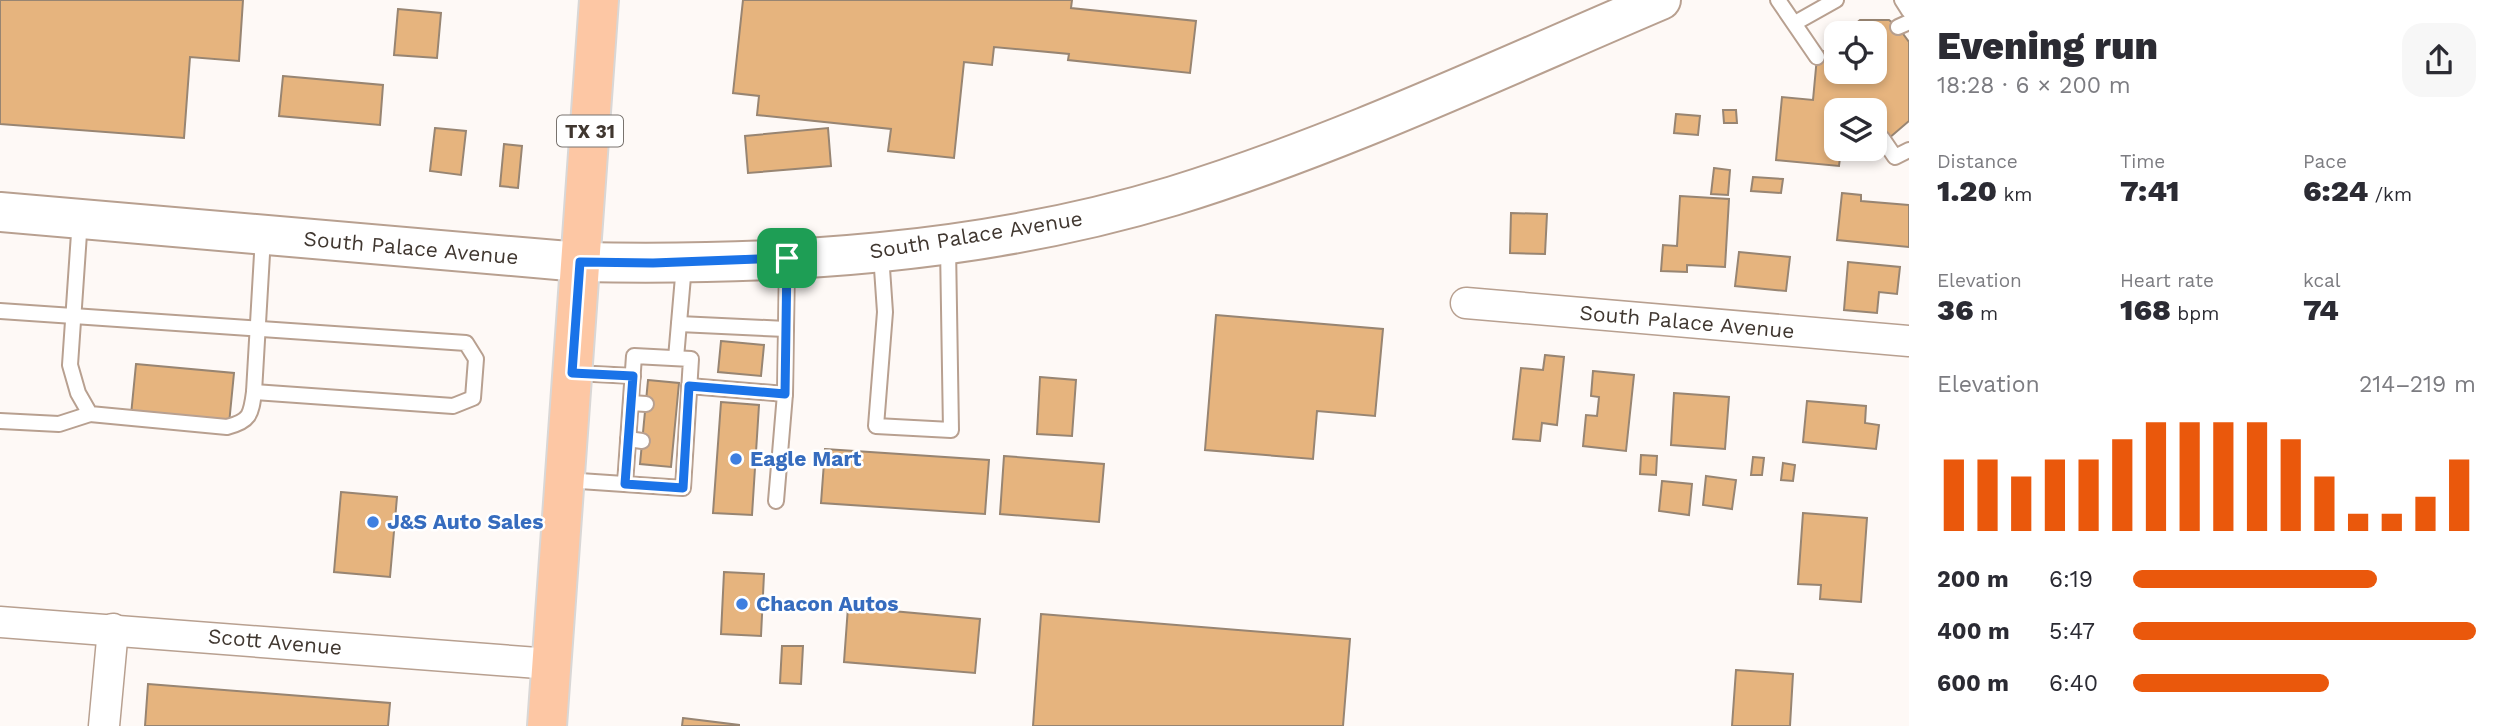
<!DOCTYPE html>
<meta charset="utf-8">
<style>
body{margin:0;font-family:"Work Sans",sans-serif;background:#f7f7f7;color:#2b2b33;height:100vh;display:flex;flex-direction:column;font-size:26px;white-space:nowrap}
*{box-sizing:border-box;margin:0}
p{font-size:23px;color:#7c7c81}
.icon{flex:none;width:38px;height:38px;fill:none;stroke:currentColor;stroke-width:2;stroke-linecap:round;stroke-linejoin:round}
.map{position:relative;flex:1;overflow:hidden}
.panel{display:flex;flex-direction:column;background:#fff;width:595px}
.panel>*{flex:none}
.buttons{position:absolute;left:1824px;top:21px;display:grid;gap:14px}
.buttons a{display:grid;place-items:center;width:63px;height:63px;border-radius:14px;background:#fff;box-shadow:0 4px 10px #0003;font-size:35px}
.pin{position:absolute;display:grid;place-items:center;width:60px;height:60px;color:#fff;margin:-30px;border-radius:14px;box-shadow:0 4px 10px #0006}
.round{display:grid;place-items:center;flex:none;width:74px;height:74px;border-radius:21px;background:#f7f7f7}
.overview{display:flex;align-items:center;justify-content:space-between;height:119px;padding:0 28px}
h1{font-size:38px;font-weight:800;line-height:52px}
.metrics{display:grid;grid-template-columns:repeat(3,1fr);gap:10px;height:119px;padding:7px 28px}
.metrics div{display:grid;align-content:center}
.metrics b{font-size:30px;font-weight:800}
.metrics small{font-size:19px;font-weight:400}
.metrics p{font-size:19px}
.chart{height:196px;padding:14px 28px}
.chart p{display:flex;justify-content:space-between}
.chart svg{width:100%;height:126px;margin-top:7px;stroke:#ea580c;stroke-width:6}
ul{padding:0 28px;list-style:none;font-size:23px}
li{display:grid;grid-template-columns:112px 84px 1fr;align-items:center;height:52px}
li i{height:18px;border-radius:9px;background:#ea580c}
main{display:flex;flex:1;min-height:0}
.map>svg:first-child{display:block}
.building{fill:#e6b47e;stroke:#988572;stroke-width:2}
.lines{fill:none;stroke-linecap:round;stroke-linejoin:round}
.lane-casing{stroke:#b8a090;stroke-width:18}
.street-casing{stroke:#b8a090;stroke-width:33}
.secondary-casing{stroke:#b8a090;stroke-width:42}
.primary-casing{stroke:#d9d7d6;stroke-width:42}
.lane{stroke:#fff;stroke-width:14}
.street{stroke:#fff;stroke-width:30}
.secondary{stroke:#fff;stroke-width:38}
.primary{stroke:#fdc7a4;stroke-width:38}
.route-casing{stroke:#fff;stroke-width:14}
.route{stroke:#1a73e8;stroke-width:9}
.shop-dot{fill:#3f7fe0;stroke:#fff;stroke-width:2.5}
.labels{text-anchor:middle;stroke-width:5;stroke-linejoin:round;paint-order:stroke}
.shield{fill:#fff;stroke:#79736e;stroke-width:2}
.shield-label{font-size:19px;font-weight:bold;fill:#403730}
.street-label{font-size:21px;fill:#403730;stroke:#fff}
.shop-label{font-size:21px;font-weight:bold;fill:#366cbe;stroke:#fff;text-anchor:start}
</style>
<main>
<div class="map">
<svg width="1909" height="726" viewBox="0 0 1909 726">
<rect width="100%" height="100%" fill="#fef9f6"/>
<g class="building">
<path d="M0,0H243L239,61L190,57L184,138L0,124Z"/>
<path d="M743,0H1072L1071,8L1196,21L1190,73L1068,60L1069,54L994,47L992,65L964,62L954,158L888,151L891,129L757,115L759,96L733,93Z"/>
<path d="M398,9L441,13L437,58L394,55Z"/>
<path d="M1860,20H1889L1898,27L1909,42V121L1888,139L1874,138V110H1836V149H1841L1839,166L1776,160L1782,97L1813,100L1817,57L1836,41V72H1874V33H1845Z"/>
<path d="M283,76L383,85L380,125L279,116Z"/>
<path d="M1723,110H1736L1737,123H1724Z"/>
<path d="M1676,114L1700,116L1698,135L1674,133Z"/>
<path d="M435,128L466,131L461,175L430,171Z"/>
<path d="M828,128L831,166L748,173L745,136Z"/>
<path d="M504,144L522,146L518,188L500,186Z"/>
<path d="M1714,168L1730,170L1728,195L1711,194Z"/>
<path d="M1753,177L1783,179L1781,193L1751,191Z"/>
<path d="M1842,193L1861,195V201L1909,205V247L1837,240Z"/>
<path d="M1680,196L1729,199L1725,267L1687,265V272L1661,271L1663,245L1677,246Z"/>
<path d="M1511,213L1547,214L1545,254L1510,253Z"/>
<path d="M1739,252L1790,257L1786,291L1735,286Z"/>
<path d="M1848,262L1900,267L1897,294L1879,292L1877,313L1844,310Z"/>
<path d="M1216,315L1383,329L1375,416L1317,411L1313,459L1205,450Z"/>
<path d="M721,341L764,345L761,376L718,372Z"/>
<path d="M1545,355L1564,357L1557,425L1542,423L1540,441L1513,439L1521,368L1543,370Z"/>
<path d="M136,364L234,373L229,424L131,415Z"/>
<path d="M1593,371L1634,375L1626,451L1583,446L1586,415L1597,416L1599,397L1591,396Z"/>
<path d="M1040,377L1076,380L1072,436L1037,434Z"/>
<path d="M648,380L679,383L671,467L640,464Z"/>
<path d="M1674,393L1729,397L1725,449L1671,445Z"/>
<path d="M1807,401L1866,406L1865,423L1879,425L1876,449L1803,442Z"/>
<path d="M721,402L759,405L752,515L713,513Z"/>
<path d="M825,449L989,460L985,514L821,503Z"/>
<path d="M1641,455L1657,456L1656,475L1640,474Z"/>
<path d="M1004,456L1104,464L1099,522L1000,514Z"/>
<path d="M1753,457L1764,458L1762,475H1751Z"/>
<path d="M1783,463L1795,465L1793,481L1781,480Z"/>
<path d="M1706,476L1736,480L1732,509L1703,505Z"/>
<path d="M1662,481L1692,484L1689,515L1659,511Z"/>
<path d="M341,492L397,497L390,577L334,572Z"/>
<path d="M1803,513L1867,518L1861,602L1820,599L1821,585L1798,584Z"/>
<path d="M724,572L764,574L761,636L721,634Z"/>
<path d="M848,607L980,619L975,673L844,662Z"/>
<path d="M1041,614L1350,639L1343,726H1033Z"/>
<path d="M782,646H803L801,684L780,683Z"/>
<path d="M1736,670L1793,674L1790,726H1732Z"/>
<path d="M148,684L390,703L388,726H145Z"/>
<path d="M683,718L739,725V726H682Z"/>
</g>
<g class="lines">
<defs>
<g id="lane">
<path d="M1778,0L1817,57"/>
<path d="M1902,0L1909,11"/>
<path d="M1795,23L1836,0"/>
<path d="M1898,27L1909,22"/>
<path d="M1882,138L1895,157L1909,150"/>
<path d="M80,219L70,365L78,393L90,414L227,427C250,421 251,415 254,392L263,237"/>
<path d="M881,254L885,312L876,426L951,430L948,247"/>
<path d="M0,311L466,343L476,359L473,398L453,406L254,392"/>
<path d="M679,324L786,329"/>
<path d="M676,358L684,265"/>
<path d="M575,373L633,376"/>
<path d="M689,386L785,394L776,501"/>
<path d="M785,394L787,262"/>
<path d="M631,403L646,404"/>
<path d="M0,421L59,424L90,414"/>
<path d="M628,439L642,441"/>
<path d="M565,480L683,488L691,359L634,356L625,484"/>
</g>
<g id="street">
<path d="M1466,303L1909,341"/>
<path d="M0,622L551,664"/>
<path d="M104,726L113,629"/>
</g>
<path id="secondary" d="M0,212L580,262C779,266 981,254 1173,196C1339,145 1501,68 1661,0"/>
<path id="primary" d="M547,726L599,0"/>
</defs>
<use href="#lane" class="lane-casing"/>
<use href="#street" class="street-casing"/>
<use href="#secondary" class="secondary-casing"/>
<use href="#primary" class="primary-casing"/>
<use href="#lane" class="lane"/>
<use href="#street" class="street"/>
<use href="#secondary" class="secondary"/>
<use href="#primary" class="primary"/>
</g>
<g class="lines">
<defs>
<path id="route" d="M787,258L785,394L689,386L683,488L625,484L633,376L572,373L580,262L653,263Z"/>
</defs>
<use href="#route" class="route-casing"/>
<use href="#route" class="route"/>
</g>
<g class="shop-dot">
<circle cx="736" cy="459" r="7"/>
<circle cx="373" cy="522" r="7"/>
<circle cx="742" cy="604" r="7"/>
</g>
<g class="labels">
<rect class="shield" x="557" y="115.5" width="66" height="31" rx="5"/>
<g class="shield-label">
<text x="590" y="138">TX 31</text>
</g>
<g class="street-label">
<text transform="translate(976 235) rotate(-9)" y="7">South Palace Avenue</text>
<text transform="translate(411 248) rotate(5)" y="7">South Palace Avenue</text>
<text transform="translate(1687 322) rotate(5)" y="7">South Palace Avenue</text>
<text transform="translate(275 642) rotate(5)" y="7">Scott Avenue</text>
</g>
<g class="shop-label">
<text x="750" y="466">Eagle Mart</text>
<text x="387" y="529">J&amp;S Auto Sales</text>
<text x="756" y="611">Chacon Autos</text>
</g>
</g>
</svg>
<div class="buttons">
<a><svg class="icon" aria-label="locate" viewBox="0 0 24 24"><circle cx="12" cy="12" r="6"/><path d="M12 2v4M12 18v4M2 12h4M18 12h4"/></svg></a>
<a><svg class="icon" aria-label="layers" viewBox="0 0 24 24"><path d="M12 4l9 5-9 5-9-5zM3 14l9 5 9-5"/></svg></a>
</div>
<div class="pin" style="left:787px;top:258px;background:#1e9e55"><svg class="icon" aria-label="arrive" viewBox="0 0 24 24"><path d="M6 21V4h12l-3 4 3 4H6"/></svg></div>
</div>
<section class="panel">
<div class="overview"><div><h1>Evening run</h1><p>18:28 · 6 × 200 m</p></div><a class="round"><svg class="icon" aria-label="share" viewBox="0 0 24 24"><path d="M12 15V3M7 8l5-5 5 5M5 13v7h14v-7"/></svg></a></div>
<div class="metrics">
<div><p>Distance</p><b>1.20<small> km</small></b></div>
<div><p>Time</p><b>7:41</b></div>
<div><p>Pace</p><b>6:24<small> /km</small></b></div>
</div>
<div class="metrics">
<div><p>Elevation</p><b>36<small> m</small></b></div>
<div><p>Heart rate</p><b>168<small> bpm</small></b></div>
<div><p>kcal</p><b>74</b></div>
</div>
<div class="chart"><p><span>Elevation</span>214–219 m</p>
<svg viewBox="0 0 160 44" preserveAspectRatio="none"><path d="M5 44V19M15 44V19M25 44V25M35 44V19M45 44V19M55 44V12M65 44V6M75 44V6M85 44V6M95 44V6M105 44V12M115 44V25M125 44V38M135 44V38M145 44V32M155 44V19"/></svg>
</div>
<ul>
<li><b>200 m</b>6:19<i style="width:71%"></i></li>
<li><b>400 m</b>5:47<i style="width:100%"></i></li>
<li><b>600 m</b>6:40<i style="width:57%"></i></li>
</ul>
</section>
</main>
